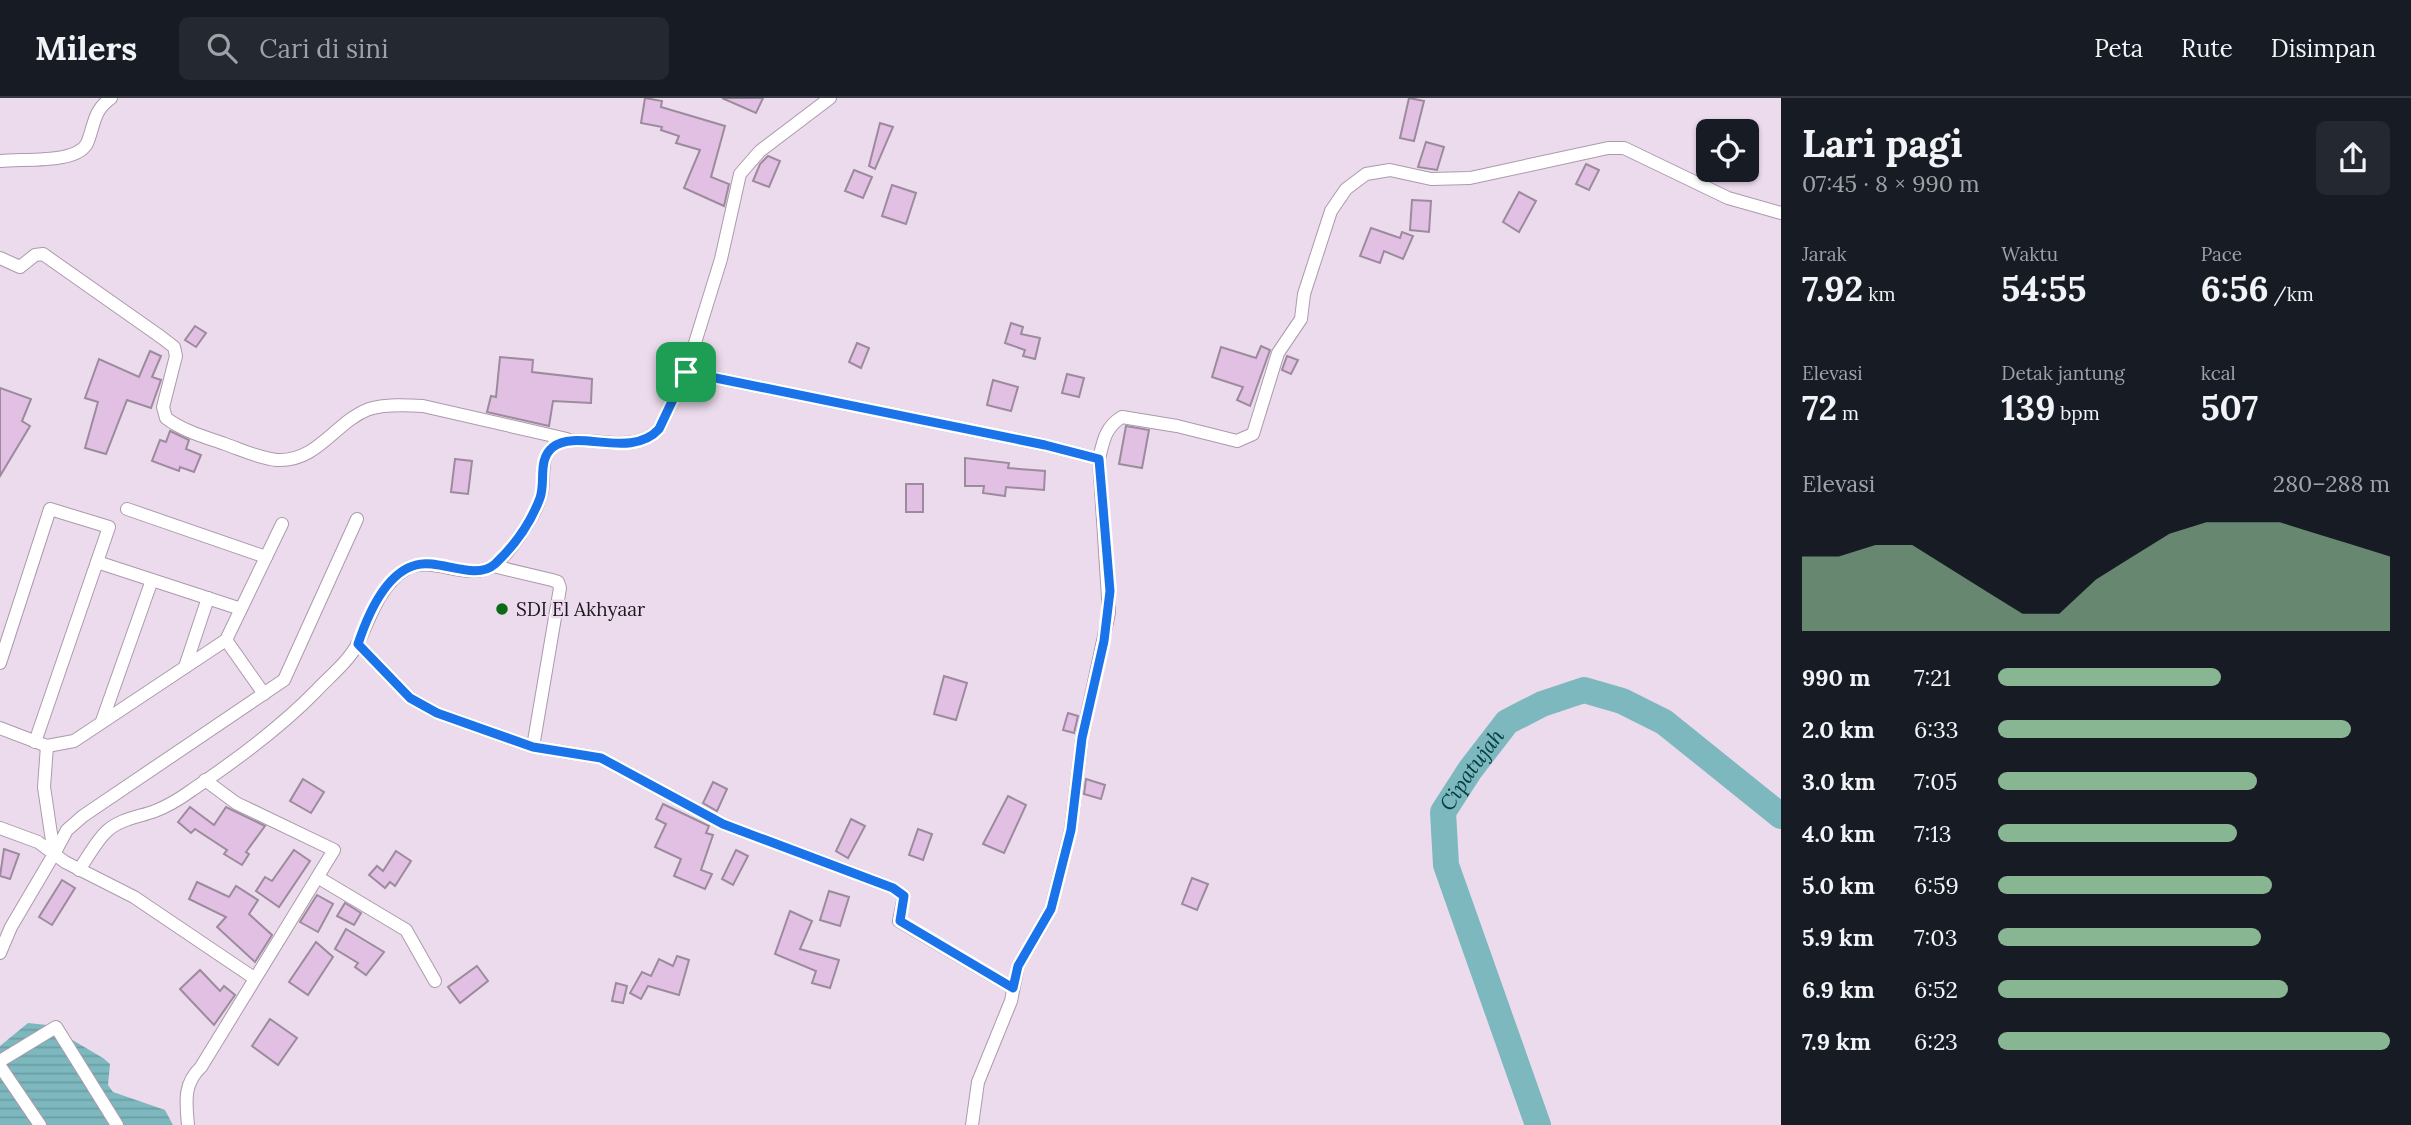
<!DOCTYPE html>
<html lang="id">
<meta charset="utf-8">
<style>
body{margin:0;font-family:Lora,serif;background:#242831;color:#f1f3f6;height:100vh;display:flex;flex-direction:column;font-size:26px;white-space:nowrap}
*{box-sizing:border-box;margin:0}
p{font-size:23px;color:#9ea1a6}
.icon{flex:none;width:38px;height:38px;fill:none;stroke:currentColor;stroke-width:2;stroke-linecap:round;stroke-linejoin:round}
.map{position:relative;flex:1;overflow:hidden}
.side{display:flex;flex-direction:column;background:#171b24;width:630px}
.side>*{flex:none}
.tools{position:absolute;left:1696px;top:21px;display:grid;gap:14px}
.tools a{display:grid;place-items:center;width:63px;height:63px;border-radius:10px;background:#171b24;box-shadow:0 2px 5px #0004;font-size:35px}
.pin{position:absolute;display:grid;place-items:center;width:60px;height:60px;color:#fff;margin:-30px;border-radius:14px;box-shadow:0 4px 10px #0006}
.round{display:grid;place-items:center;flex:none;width:74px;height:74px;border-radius:10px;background:#242831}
.summary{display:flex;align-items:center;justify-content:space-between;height:119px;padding:0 21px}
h1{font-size:38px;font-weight:800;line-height:52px}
.figures{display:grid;grid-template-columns:repeat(3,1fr);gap:10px;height:119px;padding:7px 21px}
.figures div{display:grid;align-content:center}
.figures b{font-size:35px;font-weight:800}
.figures small{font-size:19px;font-weight:400}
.figures p{font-size:19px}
.chart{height:196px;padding:14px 21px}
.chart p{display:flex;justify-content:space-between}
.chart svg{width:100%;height:126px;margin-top:7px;fill:#89b692;opacity:.7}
ul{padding:0 21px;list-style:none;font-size:23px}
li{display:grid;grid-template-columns:112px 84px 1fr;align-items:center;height:52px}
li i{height:18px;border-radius:9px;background:#89b692}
header{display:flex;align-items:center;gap:42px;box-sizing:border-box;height:98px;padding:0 35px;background:#171b24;border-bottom:2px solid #363941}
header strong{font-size:33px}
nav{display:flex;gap:38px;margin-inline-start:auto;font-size:24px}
.search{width:490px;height:63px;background:#242831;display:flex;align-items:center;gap:18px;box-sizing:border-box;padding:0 24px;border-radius:10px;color:#9ea1a6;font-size:26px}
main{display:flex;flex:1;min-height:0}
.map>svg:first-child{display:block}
.water{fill:url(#water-rules)}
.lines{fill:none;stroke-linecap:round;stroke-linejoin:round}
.river{stroke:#7db8bf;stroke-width:26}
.building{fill:#e2c0e4;stroke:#9b8b9c;stroke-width:2}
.street-casing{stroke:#ab9aac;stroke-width:14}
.street{stroke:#fff;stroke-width:12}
.route-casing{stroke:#fff;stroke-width:14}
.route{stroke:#1a73e8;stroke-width:9}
.poi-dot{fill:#0a6b17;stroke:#ecdbed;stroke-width:2.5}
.labels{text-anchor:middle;stroke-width:5;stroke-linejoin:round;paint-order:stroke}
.poi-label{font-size:19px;fill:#1d171d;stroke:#ecdbed;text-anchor:start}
.water-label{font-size:21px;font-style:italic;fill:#023c42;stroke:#ecdbed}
</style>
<header>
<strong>Milers</strong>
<div class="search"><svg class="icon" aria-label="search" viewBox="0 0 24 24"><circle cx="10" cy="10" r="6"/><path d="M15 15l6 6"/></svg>Cari di sini</div>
<nav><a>Peta</a><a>Rute</a><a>Disimpan</a></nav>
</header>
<main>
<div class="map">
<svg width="1781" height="1027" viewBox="0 0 1781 1027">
<defs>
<pattern id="water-rules" width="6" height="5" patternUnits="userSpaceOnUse" patternTransform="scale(1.75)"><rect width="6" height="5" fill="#7db8bf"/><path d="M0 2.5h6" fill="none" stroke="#6c9da4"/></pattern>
</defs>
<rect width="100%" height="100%" fill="#ecdbed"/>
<path class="water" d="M28,925L47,927L103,960L110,966L108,987L113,994L165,1012L173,1027H0V948Z"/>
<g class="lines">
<path class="river" id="s1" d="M1538,1027L1446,767L1443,714L1470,672L1507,624L1542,606L1584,592L1622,603L1664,624L1781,718"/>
</g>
<g class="building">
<path d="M645,0L662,3L661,9L725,28L711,79L729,86L724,108L684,90L700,52L676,45L679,38L661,32L662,29L641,25Z"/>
<path d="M722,0H763L756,15Z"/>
<path d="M1409,0L1424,3L1414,43L1400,40Z"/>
<path d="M880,25L893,29L875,71L869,68Z"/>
<path d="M1426,44L1444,49L1437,72L1418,69Z"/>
<path d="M768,58L780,63L769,89L753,83L760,66Z"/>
<path d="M1586,66L1599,72L1589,92L1576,86Z"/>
<path d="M854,72L872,79L863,100L845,93Z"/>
<path d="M892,87L916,95L906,126L882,118Z"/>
<path d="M1519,94L1536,103L1519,134L1503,124Z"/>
<path d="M1412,102L1431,103L1429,134L1410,132Z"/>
<path d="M1371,130L1400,140L1402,134L1413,138L1403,161L1384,153L1380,165L1360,158Z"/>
<path d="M1011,225L1023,229L1021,236L1040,240L1035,261L1023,258L1025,252L1005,245Z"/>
<path d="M195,228L206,235L196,249L185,242Z"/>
<path d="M857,245L869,250L861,270L849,264Z"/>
<path d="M1261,248L1270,252L1250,308L1237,302L1243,289L1212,279L1221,249L1256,260Z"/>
<path d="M150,253L161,258L152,279L161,282L151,310L127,302L106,356L85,350L98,304L85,300L99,261L139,279Z"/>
<path d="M1287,258L1298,262L1291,276L1282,272Z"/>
<path d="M500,259L533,262L532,274L592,281L591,305L553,303L549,328L487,314L491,298L496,299Z"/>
<path d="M1067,276L1084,280L1079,299L1062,295Z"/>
<path d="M993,282L1018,289L1011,313L987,307Z"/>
<path d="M0,290L31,301L22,323L30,328L0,378Z"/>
<path d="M1126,328L1149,332L1142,370L1119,366Z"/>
<path d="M170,333L189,342L186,351L201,357L194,374L180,369L179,373L152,363L160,342L166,344Z"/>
<path d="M965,360L1009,365L1008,370L1045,373L1044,392L1006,389L1005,398L983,395L984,388H965Z"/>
<path d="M455,361L472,363L468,396L451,394Z"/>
<rect x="906" y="386" width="17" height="28"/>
<path d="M944,578L967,585L956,622L934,616Z"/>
<path d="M1068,615L1078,618L1074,635L1063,632Z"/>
<path d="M303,681L324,694L311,715L290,703Z"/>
<path d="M1086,681L1105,687L1101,701L1084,696Z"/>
<path d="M713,684L727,691L717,713L703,705Z"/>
<path d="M1008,698L1026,707L1004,755L983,746Z"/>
<path d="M663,706L709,728L706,735L713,737L701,772L712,776L705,791L674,778L681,761L655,749L666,726L656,721Z"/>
<path d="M190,709L214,727L226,709L265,728L246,754L249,756L242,767L224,756L227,752L195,731L191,735L178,724Z"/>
<path d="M851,721L865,728L848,760L836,753Z"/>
<path d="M918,731L932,736L923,762L909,757Z"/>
<path d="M4,751L19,756L10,781L0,778Z"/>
<path d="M294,752L310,763L279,809L256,793L265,779L272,783Z"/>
<path d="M736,752L748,758L733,787L722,781Z"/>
<path d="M396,753L411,763L395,788L390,784L385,790L369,777L377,768L383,773Z"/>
<path d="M1192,780L1208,786L1197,812L1182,806Z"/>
<path d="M62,782L75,790L52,827L39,819Z"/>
<path d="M197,784L229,799L236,788L258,802L249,816L272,837L255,864L217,829L226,819L189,801Z"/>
<path d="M829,793L849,799L840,828L820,822Z"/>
<path d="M317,797L333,806L318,834L300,824Z"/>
<path d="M345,805L361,815L354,827L337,818Z"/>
<path d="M790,813L812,823L800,851L839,862L830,890L812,885L816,873L775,856Z"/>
<path d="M346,831L384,854L366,877L355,869L358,865L335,851Z"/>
<path d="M316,844L333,859L308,897L289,884Z"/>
<path d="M677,858L689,862L679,897L648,888L641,901L630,895L642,874L651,878L659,861L673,868Z"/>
<path d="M477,868L488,883L460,905L448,889Z"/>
<path d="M200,872L220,893L224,888L235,897L214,927L180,891Z"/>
<path d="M616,885L627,888L623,905L612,903Z"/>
<path d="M270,921L297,940L278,967L252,948Z"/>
</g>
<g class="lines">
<defs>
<g id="street">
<path d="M0,63C22,60 80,67 88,43C95,24 94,12 111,0"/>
<path d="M0,160L20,169L35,157L43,156L161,239L174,249L176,258L163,309L166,320C183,333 205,339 225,346C242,352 258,360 277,362C318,364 335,324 369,311C385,306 406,307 423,308L567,341"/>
<path d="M686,274L1045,347L1099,361C1103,344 1105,329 1122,319L1177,328L1237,343L1253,336L1278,255L1301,221L1304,196L1331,113L1346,91L1366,76L1390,72L1431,81L1470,80L1608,50H1624L1728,100L1781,115"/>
<path d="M127,411L266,459"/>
<path d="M97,464L241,511"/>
<path d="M493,468L552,482L558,484L560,490L533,649"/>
<path d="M226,542L264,596"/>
<path d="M358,546L410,600L437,615L533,649L601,660L723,726L893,790L904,798L899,823L1013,890"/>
<path d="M0,565L50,411L109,429L35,644"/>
<path d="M185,569L208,500"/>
<path d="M102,623L152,482"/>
<path d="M0,630L47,648L74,643L226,542L282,426"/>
<path d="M0,730L38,744L65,764L134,799L254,880"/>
<path d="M54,756L67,732L83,718L284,582L357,421"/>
<path d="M79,772C88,759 96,743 107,733C120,721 139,719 155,713C168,708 181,700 192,692C235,663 280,630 316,593C329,579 350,562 358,545C371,518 379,488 406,471C432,456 469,485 494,467C510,455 536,417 541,397C546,381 538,360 554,348C580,331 632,361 659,331L686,274L721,161L740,76L760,53L830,0"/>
<path d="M319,780L406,832L435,883"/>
<path d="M0,855L11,829L54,756L44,689L47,648"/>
<path d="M0,963L56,929L117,1027"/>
<path d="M0,968L40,1027"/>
<path d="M188,1027C186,1004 183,986 201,969L334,752L236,705L205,682"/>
<path d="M972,1027L978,984L1011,903L1018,868L1051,811L1071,731L1082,640L1109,515L1099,361"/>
</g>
</defs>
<use href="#street" class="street-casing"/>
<use href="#street" class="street"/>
</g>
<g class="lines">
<defs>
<path id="route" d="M686,274L1045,347L1099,361L1110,493L1104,543L1082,640L1071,732L1051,811L1018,868L1013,890L900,823L904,798L893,790L723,726L601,660L533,649L437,615L410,600L358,546C367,519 385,475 416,467C439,460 475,484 495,466C514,448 531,424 540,400C546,383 537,362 553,349C577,330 631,362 659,331Z"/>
</defs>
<use href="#route" class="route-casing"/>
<use href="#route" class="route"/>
</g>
<circle class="poi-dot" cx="502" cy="511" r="7"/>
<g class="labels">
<g class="poi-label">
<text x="516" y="518">SDI El Akhyaar</text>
</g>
<g class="water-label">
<text dy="7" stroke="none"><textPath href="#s1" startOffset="380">Cipatujah</textPath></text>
</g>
</g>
</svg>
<div class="tools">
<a><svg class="icon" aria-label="locate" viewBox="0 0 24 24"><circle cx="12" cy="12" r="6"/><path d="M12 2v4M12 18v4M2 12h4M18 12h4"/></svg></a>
</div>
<div class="pin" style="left:686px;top:274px;background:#1e9e55"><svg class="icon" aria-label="arrive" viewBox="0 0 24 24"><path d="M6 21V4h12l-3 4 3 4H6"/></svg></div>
</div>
<section class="side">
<div class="summary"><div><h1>Lari pagi</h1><p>07:45 · 8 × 990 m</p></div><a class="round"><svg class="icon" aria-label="share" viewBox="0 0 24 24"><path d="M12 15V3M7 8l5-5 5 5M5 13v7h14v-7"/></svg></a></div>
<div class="figures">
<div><p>Jarak</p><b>7.92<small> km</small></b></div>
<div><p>Waktu</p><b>54:55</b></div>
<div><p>Pace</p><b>6:56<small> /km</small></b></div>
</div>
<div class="figures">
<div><p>Elevasi</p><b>72<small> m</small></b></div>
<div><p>Detak jantung</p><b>139<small> bpm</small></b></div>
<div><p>kcal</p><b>507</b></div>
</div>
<div class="chart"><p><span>Elevasi</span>280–288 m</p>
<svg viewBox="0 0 160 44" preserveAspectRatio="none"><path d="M0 44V18L10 18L20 14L30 14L40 22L50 30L60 38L70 38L80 26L90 18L100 10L110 6L120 6L130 6L140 10L150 14L160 18V44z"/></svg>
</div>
<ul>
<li><b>990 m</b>7:21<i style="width:57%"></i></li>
<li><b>2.0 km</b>6:33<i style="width:90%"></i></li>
<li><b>3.0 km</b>7:05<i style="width:66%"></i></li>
<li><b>4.0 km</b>7:13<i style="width:61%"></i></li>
<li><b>5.0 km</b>6:59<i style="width:70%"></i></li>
<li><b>5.9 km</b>7:03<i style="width:67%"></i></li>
<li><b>6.9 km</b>6:52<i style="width:74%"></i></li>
<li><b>7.9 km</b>6:23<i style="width:100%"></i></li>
</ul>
</section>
</main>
